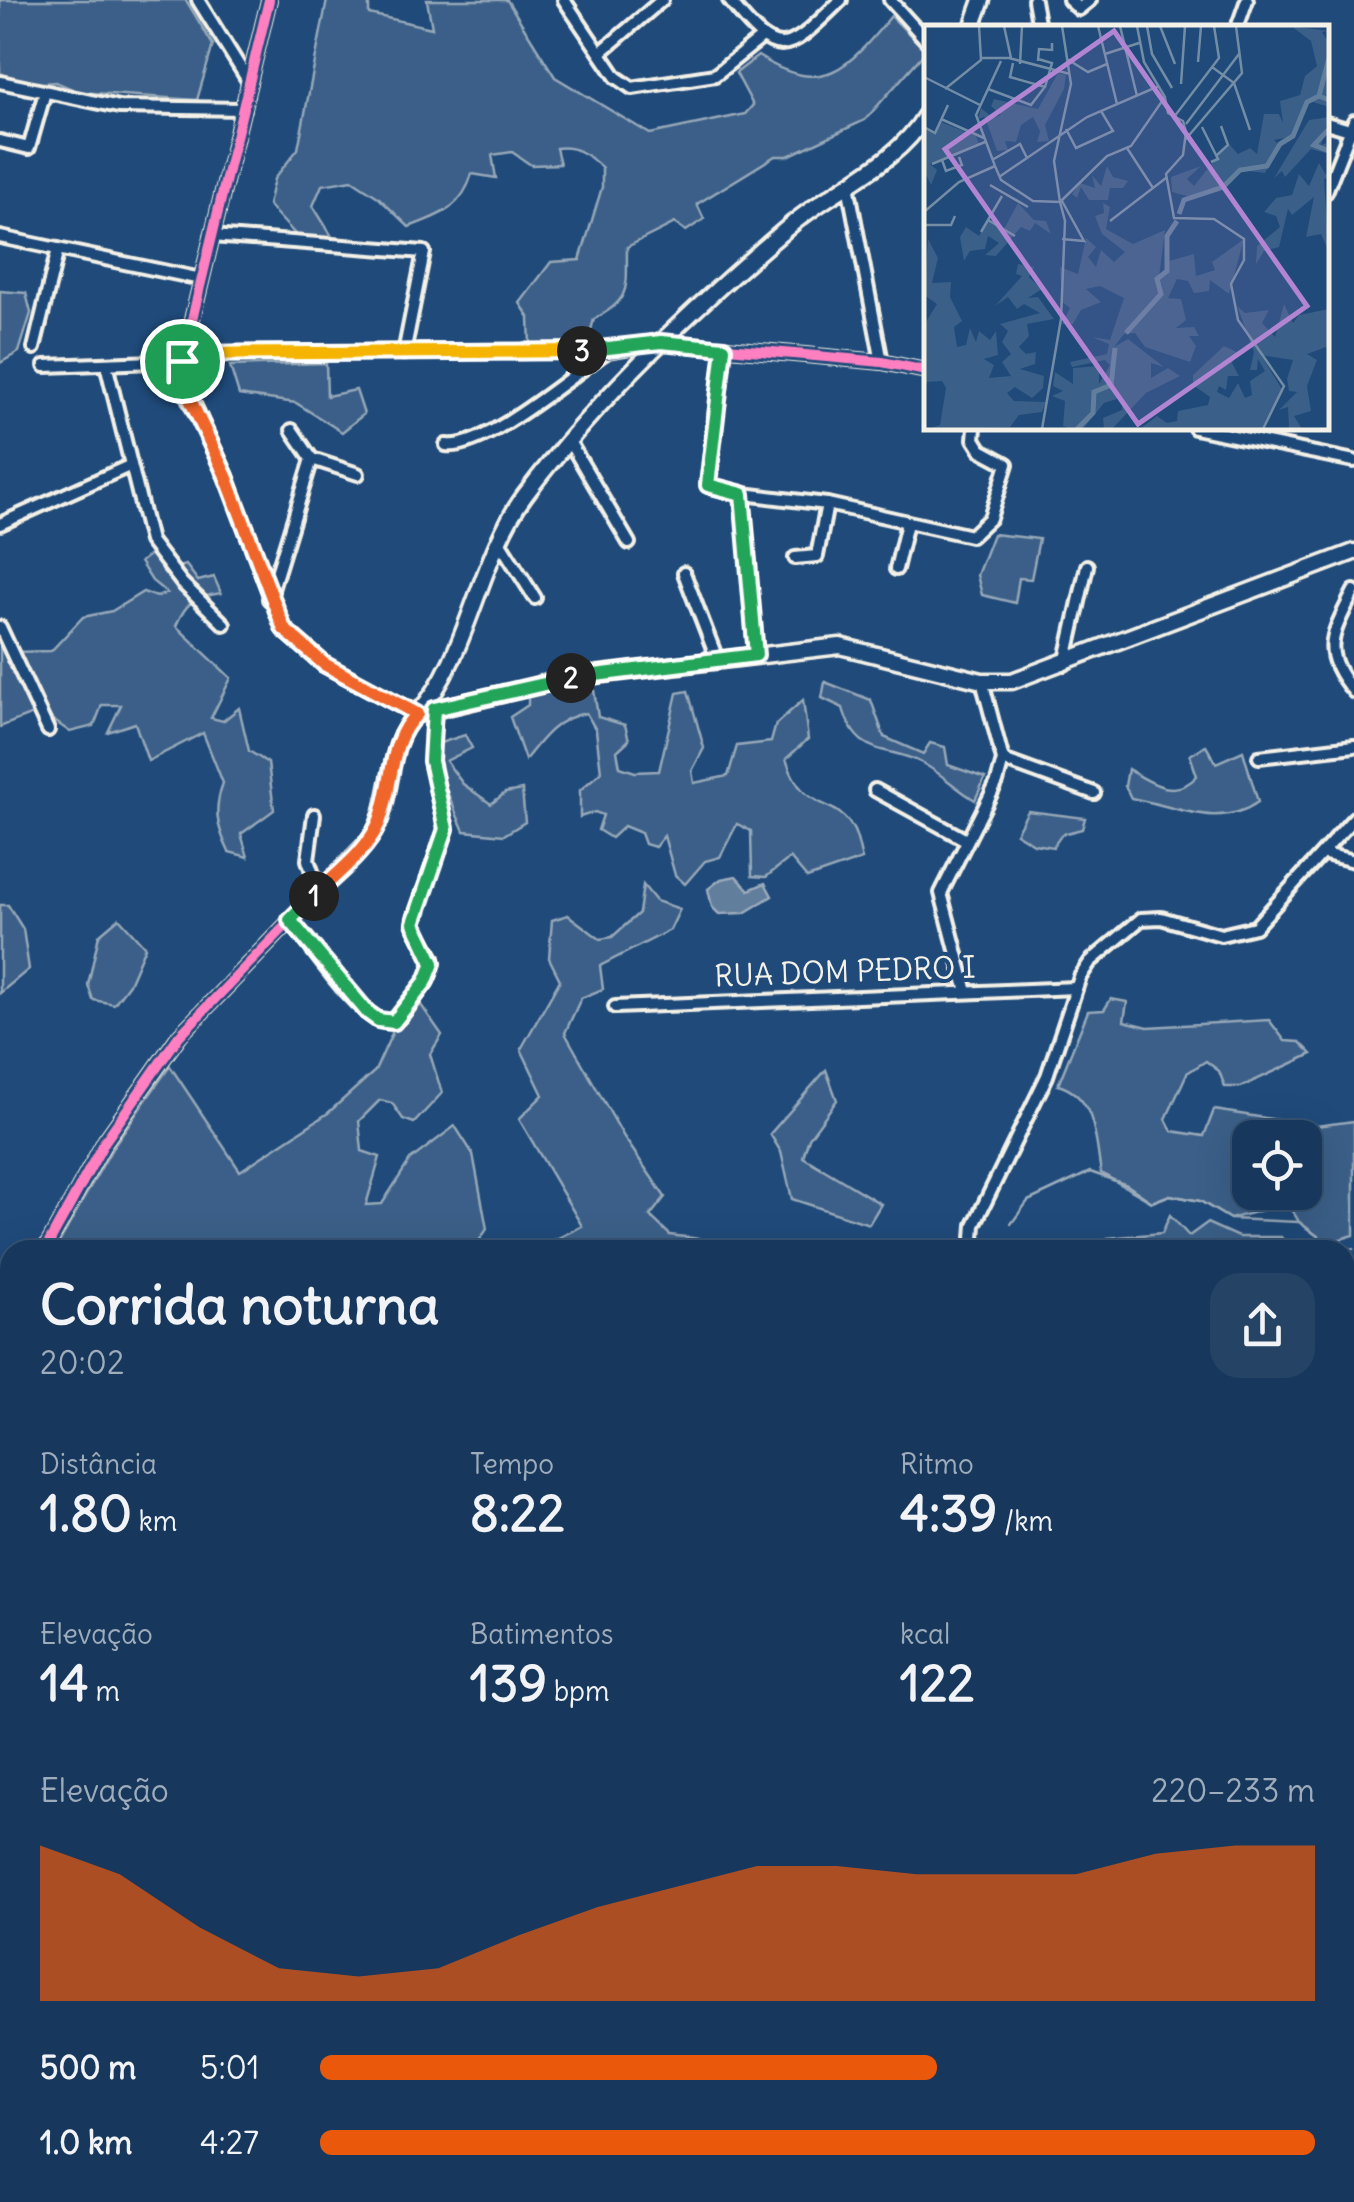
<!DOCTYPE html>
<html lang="pt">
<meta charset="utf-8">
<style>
body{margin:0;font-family:Delius,sans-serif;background:#244365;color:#f1f3f6;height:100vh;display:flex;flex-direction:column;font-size:38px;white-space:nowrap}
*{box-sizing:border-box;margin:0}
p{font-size:32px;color:#9eacbb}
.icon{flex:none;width:55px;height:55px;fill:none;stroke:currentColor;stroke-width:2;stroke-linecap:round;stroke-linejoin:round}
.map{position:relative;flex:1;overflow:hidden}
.drawer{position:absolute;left:0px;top:1240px;width:1355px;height:962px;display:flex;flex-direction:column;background:#17385c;border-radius:30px 30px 0 0;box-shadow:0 10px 40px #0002,0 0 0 2px #365272}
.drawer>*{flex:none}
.fabs{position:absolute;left:1232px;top:1120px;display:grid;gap:20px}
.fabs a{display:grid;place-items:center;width:90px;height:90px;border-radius:20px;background:#17385c;box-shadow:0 10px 40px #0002,0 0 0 2px #365272;font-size:50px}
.pin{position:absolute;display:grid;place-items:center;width:85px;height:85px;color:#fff;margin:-42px;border:5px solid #fff;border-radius:50%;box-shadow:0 2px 10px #0007}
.km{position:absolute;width:50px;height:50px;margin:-25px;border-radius:50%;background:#222;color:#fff;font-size:28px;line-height:50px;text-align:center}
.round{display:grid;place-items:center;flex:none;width:105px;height:105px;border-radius:30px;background:#244365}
.headline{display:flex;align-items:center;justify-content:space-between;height:170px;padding:0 40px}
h1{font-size:55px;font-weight:700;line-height:75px}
.stats{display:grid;grid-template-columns:repeat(3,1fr);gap:15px;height:170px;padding:10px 40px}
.stats div{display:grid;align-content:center}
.stats b{font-size:50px;font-weight:700}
.stats small{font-size:28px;font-weight:400}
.stats p{font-size:28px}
.chart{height:280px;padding:20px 40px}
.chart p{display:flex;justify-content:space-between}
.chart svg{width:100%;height:180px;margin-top:10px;fill:#ea580c;opacity:.7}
ul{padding:0 40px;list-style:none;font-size:32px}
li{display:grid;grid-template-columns:160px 120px 1fr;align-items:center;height:75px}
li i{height:25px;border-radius:12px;background:#ea580c}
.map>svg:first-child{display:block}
.green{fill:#3a5f88;stroke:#97a8b8;stroke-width:2.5;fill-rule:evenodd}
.water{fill:#627e9d;stroke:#9cacbb;stroke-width:2.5}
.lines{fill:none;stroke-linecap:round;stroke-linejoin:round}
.stream{stroke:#9cacbb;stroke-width:2.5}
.minor-casing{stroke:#f4f1e8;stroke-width:18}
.major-casing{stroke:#f4f1e8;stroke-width:21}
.minor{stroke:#1f4a7a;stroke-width:10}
.major{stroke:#1f4a7a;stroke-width:14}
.cycleway-casing{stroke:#1f4a7a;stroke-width:16}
.cycleway{stroke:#ff80c0;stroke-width:10}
.split-1-casing{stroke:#fff;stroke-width:20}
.split-2-casing{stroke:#fff;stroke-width:20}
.split-3-casing{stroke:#fff;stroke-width:20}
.split-4-casing{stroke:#fff;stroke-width:20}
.split-1{stroke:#f0652b;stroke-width:12}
.split-2{stroke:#22a559;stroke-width:12}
.split-3{stroke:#22a559;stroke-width:12}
.split-4{stroke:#f5b400;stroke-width:12}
.labels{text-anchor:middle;stroke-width:8;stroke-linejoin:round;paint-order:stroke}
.street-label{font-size:30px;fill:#f4f1e8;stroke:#1f4a7a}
.inset-river{fill:none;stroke:#627e9d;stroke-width:5}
.inset-road{fill:none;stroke:#748da6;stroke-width:2.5}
.view{fill:#b185d1;fill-opacity:0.15;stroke:#b185d1;stroke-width:5}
.inset-edge{fill:none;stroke:#f4f1e8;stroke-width:5}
</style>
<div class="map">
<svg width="1354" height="2202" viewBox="0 0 1354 2202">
<rect width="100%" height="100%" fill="#1f4a7a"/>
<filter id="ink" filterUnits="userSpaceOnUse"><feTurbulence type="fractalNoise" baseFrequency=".01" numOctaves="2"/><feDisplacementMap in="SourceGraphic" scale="20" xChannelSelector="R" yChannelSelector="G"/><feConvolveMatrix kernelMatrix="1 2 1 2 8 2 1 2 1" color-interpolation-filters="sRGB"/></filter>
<g filter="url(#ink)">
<g class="green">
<path d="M0,0H186L213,45L197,100L79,92L56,82L31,84L0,73Z"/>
<path d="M327,0H369V14L432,28L427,0H507L555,77L650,134L745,114L753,105L736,73L758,56C823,98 848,68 891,16L926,51L865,120L788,156H775L697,204L704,219L686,231L675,223L627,247C626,286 633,299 594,319L587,345L530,346L529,317L520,303L551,262L580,260L602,187V168C589,155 575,145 556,148L560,164L531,165L512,152L492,155L496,178L472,174C462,208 441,215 409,227L378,197L352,180L322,185L313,206L333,238L296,235L268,205L274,179L298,149Z"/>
<path d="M0,291L26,293L31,313L19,352L0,363Z"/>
<path d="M326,363L327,396L356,390L364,414L342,432L296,403L239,395L230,366Z"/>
<path d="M993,534L1039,539L1031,579L1019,578L1015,603L982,595L977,575Z"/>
<path d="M156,550L169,569L186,565L198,581L214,577L221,593C196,597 186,601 176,626L231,678L211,718L223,721L239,708L249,751L268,763L274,810L241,834L248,857L229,852C217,827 213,810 223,783L203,733L148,761L135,723L108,732L121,705H102L94,726L70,732L40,711L0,727V627L12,652L51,651L83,617L112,611L143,592L157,597L167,593L152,581L140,562Z"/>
<path d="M825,682L871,700L884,737L923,754L930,743L945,747L948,765L985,778L975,800C956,789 941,773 922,763C888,745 857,759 843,708L822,698Z"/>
<path d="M581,686L594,690L598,717L625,725L629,740L617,751L620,767L635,772L659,771L677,693L688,691L704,748L692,771L694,783L728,776L737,746L771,742L776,724L803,700L808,739L786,759C804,815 833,795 852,827C858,836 859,850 862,859L807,878L790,858L766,877L752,876L751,831L737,824L720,857L705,861L685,884L675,875L664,836L655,847L645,844L641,833L624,826L611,838L598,830L603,815L595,812L580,817V790L601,772L596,730L586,713C557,718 542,738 525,760L510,717L528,705V696Z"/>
<path d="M465,735L472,748L446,761L463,784L491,804L505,793L522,790L525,822L504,835L464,831C452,803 437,775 437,744Z"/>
<path d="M1206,746L1216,763L1243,751L1258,802C1219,830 1176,806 1131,798L1125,786L1128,769C1151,783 1175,800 1197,776L1190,755Z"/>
<path d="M1028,811L1085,818L1082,829L1062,834L1053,847L1034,844L1016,833Z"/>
<path d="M643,885L656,901L680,909L670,930L600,966L603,989L581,998L565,1033L624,1137L665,1197L650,1216L670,1235L782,1250H534L582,1226L519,1119L543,1095L521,1049L560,980L549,958L552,920L568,915L600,939L612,937L639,913Z"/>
<path d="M0,905H8L23,929L29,969L0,993Z"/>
<path d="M119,918L145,947L129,984L114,1004L93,1000L88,985L99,935Z"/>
<path d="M1111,999L1127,1002L1124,1021L1148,1027L1269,1020L1285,1041L1300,1042L1312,1054L1241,1087H1225L1219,1071L1206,1061L1187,1073L1166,1119L1172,1131L1204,1136L1214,1110L1316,1126L1354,1121V1235L1327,1243L1299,1222L1288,1203L1230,1219L1200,1201L1170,1195L1152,1202L1101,1173C1095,1138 1096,1096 1058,1085L1088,1011L1104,1010ZM1250,1138H1305V1192H1250Z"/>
<path d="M421,1005L442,1035L430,1054L442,1093L414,1123L403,1119L392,1103L380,1100L359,1121L362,1151L380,1157L366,1205L382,1204L410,1160L455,1126L473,1154L487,1229L479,1241L493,1250H55L114,1145L170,1066L240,1171L328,1113L375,1071L393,1031Z"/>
<path d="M826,1070L837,1100L809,1138L803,1157L881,1204L869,1224L792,1199L781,1152L770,1134Z"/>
<path d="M1170,1215L1189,1236L1207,1223L1238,1237H1281L1291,1250H1109L1108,1238L1162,1233Z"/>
<path d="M10,1817V2003L0,2004V1824Z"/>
<path d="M447,2193V2192L792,2193L777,2202H442Z"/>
<path d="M900,2193H1041L1040,2202H900Z"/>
</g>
<path class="water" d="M736,876L749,890L765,883L772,896L744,913L719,914L712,907L708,889L721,879Z"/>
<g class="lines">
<g class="stream">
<path d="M1011,1224L1028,1201L1090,1172L1127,1185L1152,1202L1170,1195L1200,1201L1230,1219L1299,1222L1327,1243L1354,1249"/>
<path d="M0,1890L10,1878"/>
</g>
<defs>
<g id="minor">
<path d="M198,0L249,82"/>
<path d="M564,0L616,77L632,88L715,75L760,39"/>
<path d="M729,0C780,64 786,53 841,0"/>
<path d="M890,0L926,40"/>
<path d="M1034,0L1039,28"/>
<path d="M1069,0L1079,9L1090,0"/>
<path d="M1237,28L1247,0"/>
<path d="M600,53L662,0"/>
<path d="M0,82L119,107L243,109"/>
<path d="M1326,123L1353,131"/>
<path d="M0,141L29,148L45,92"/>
<path d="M848,185L882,362"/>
<path d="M1326,192L1354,121"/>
<path d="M212,236L424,252L404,353"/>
<path d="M0,237L201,279"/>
<path d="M34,348L58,249"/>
<path d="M724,348L708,485L743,494L827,504L971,536L990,518L1007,464L981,450L974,439L975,428"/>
<path d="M183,354L606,351L661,342L882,362L926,371"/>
<path d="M106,364L150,541L182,583L224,624"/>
<path d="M45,366L182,361"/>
<path d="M1195,428L1354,461"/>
<path d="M292,430L312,459L358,474"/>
<path d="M570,443L629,543"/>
<path d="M446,445C484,451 572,375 606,352"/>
<path d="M743,494L756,655"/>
<path d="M0,524L129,466"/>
<path d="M500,543L535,598"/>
<path d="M795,558L817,556L827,504"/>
<path d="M896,569L907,523"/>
<path d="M684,573L717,659"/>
<path d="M1354,591C1332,635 1319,651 1354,692"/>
<path d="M269,599L312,459"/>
<path d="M0,627L48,730"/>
<path d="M1065,664L1087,566"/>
<path d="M1259,757L1354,746"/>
<path d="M1003,760L1094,793"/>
<path d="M875,790L966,840"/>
<path d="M314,815L308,860L319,891"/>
<path d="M1325,854L1354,861"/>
<path d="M290,920C308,942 358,1018 385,1022C397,1024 403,1014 409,1006C420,990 433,977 433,958L415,928L414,918L446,829L431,761L434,709"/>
<path d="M967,992L941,893L997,782L1003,760L982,681"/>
<path d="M615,1007L1076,988"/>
<path d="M45,1250L105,1141L179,1036L372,836C392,798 385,743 417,714L324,665L283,629L226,476L182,378V361L269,0"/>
<path d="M978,1250L973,1238L974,1225L1047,1076L1080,977L1090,962L1141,919L1161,918L1221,935L1255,927L1354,818"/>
<path d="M0,1326L10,1311"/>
<path d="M927,2202V2192"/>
</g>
<g id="major">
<path d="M972,28L982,0"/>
<path d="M418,713C468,659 479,556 525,495C600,395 696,305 792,224C836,187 895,166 926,115"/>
<path d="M417,714L569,678L840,646L982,681H1012L1354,552"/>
</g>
</defs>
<use href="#minor" class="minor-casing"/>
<use href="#major" class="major-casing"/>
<use href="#minor" class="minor"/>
<use href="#major" class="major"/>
<defs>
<g id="cycleway">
<path d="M183,354L606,351L661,342L882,362L926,371"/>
<path d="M45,1250L105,1141L179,1036L372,836C392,798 385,743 417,714L324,665L283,629L226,476L182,378V361L269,0"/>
</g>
</defs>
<use href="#cycleway" class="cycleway-casing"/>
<use href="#cycleway" class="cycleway"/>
</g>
</g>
<g class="lines" filter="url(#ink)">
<defs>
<path id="split-1" d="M182,361L186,391L226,476L284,629L324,664L417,714C387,741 394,789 378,825C365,853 336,874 314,896"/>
<path id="split-2" d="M314,896L290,920L367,1012L378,1020L394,1022L426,981L433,963L414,923L446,829L431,761L434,709L571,678"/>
<path id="split-3" d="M571,678L756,655L742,494L708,485L724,348L661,342L582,351"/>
<path id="split-4" d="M182,361L184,354L582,351"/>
</defs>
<use href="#split-1" class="split-1-casing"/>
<use href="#split-2" class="split-2-casing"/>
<use href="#split-3" class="split-3-casing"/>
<use href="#split-4" class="split-4-casing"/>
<use href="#split-1" class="split-1"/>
<use href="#split-2" class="split-2"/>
<use href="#split-3" class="split-3"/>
<use href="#split-4" class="split-4"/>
</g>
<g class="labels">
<g class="street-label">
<text transform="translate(845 972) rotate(-2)" y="10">RUA DOM PEDRO I</text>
</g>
</g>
<g transform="translate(924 25)">
<rect width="405" height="405" fill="#1f4a7a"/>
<path d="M367,1L405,6L398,7L405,18V82L386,76L371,111L350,115L356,121L341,148L316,145L301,160L270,173L248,167L247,152L277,141L263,154L270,161L304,118L314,129L326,123L333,129L340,89H355L359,98L356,76L376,70L381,51L393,41L387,16ZM134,48L142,50L140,64L121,100L125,116L113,117L116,106L109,92L97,100L92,117L81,116L84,125L73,126L61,92L54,94L57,83L69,93L77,90L67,81L70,74L114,84ZM405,92L397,120L403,118L405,129L387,124L361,152L358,146L350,153L385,95ZM17,97L52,111L55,119L6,139L13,145L7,160L0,145V103L11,108ZM395,138L402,150L405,140V152L400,154L405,227L397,209L382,212L390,172L368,190L364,184L355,222L340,226L332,239L333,221L356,202L352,191L340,187L352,173L368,170L375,149L385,161ZM183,141L189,152L204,156L199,163H186L184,175H165L157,162L153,173L148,169L156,158L171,163L168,150L177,161ZM94,178L110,195L122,196L127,209L111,198L106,206L97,202L72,231L61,230L75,218L64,211L61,224L46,226L40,236L36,212L42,202L55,211L64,195L80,204ZM179,178L186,182L182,204L209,219L241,205L235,252L243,246V211L245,236L270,229L272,251L291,245L288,237L320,214L305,269L286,255L285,266L270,268L264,256L253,254L244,273L257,274L262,295L252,303L270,302L275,311H265L272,321L266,337L221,322L211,308L200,309L190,322L204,314L240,342L227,338V353L244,343L256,351L222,368L188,404H180L179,393L198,385L199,372L180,378L159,404H147L139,401L141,376L128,371L139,366L129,361L131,347L149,359V343L175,341V359L186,340L181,335L148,342L146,337L183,329L185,319L168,312L186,315L200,273L176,261L162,264L177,277L157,285L149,299H138L146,283L138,277L136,242L154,249L162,213L172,222L164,232L172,242L177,225L190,237L201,227L178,209L171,191L180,188ZM4,214L14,233L8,258L27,257L26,272L38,296L30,302L33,322L42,320L46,303L52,317L55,306L66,315L72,306L74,330L60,334L70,340L65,353L87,351L78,337L87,329L78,317L84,306L76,299L116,288L100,279L93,284L84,272L71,281L98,251L92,249L94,239L110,242L105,252L118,264L104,273L114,272L130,294L103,299L105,311L95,322L102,329L112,327L111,339L96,344L120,351L119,363L108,373L91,362L83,368L90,376L122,377L118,387L95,390L86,402L5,404L16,400L22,363L18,356L3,357L0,368V300L13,279L0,270ZM360,279L369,298L375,290L405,284V321L383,329L393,335L383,361L387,386L370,391L378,404H365L364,382L355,385L373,367L365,366L363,354L369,335L337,330L359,366L339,404H216L233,391L243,398L253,396L254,386L284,380L286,372L269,360V350L300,321L313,327L308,338L315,351H304L302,365L295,361L293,367L305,373L314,358L321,373L328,370L326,356L341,346L334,334L333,345H326L330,327L313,281L321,288L345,285L338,298L351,312Z" fill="#3a5f88"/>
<path class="inset-river" d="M405,33L395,71L405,75M405,104L390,120L405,126M255,189L260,175L299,162L316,145L343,141L356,119L369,111L383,77L395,71M202,308L237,269L233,254L243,246V211L253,196M153,404L169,388L170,367L187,360L191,323"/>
<path class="inset-road" d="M80,1L87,33M174,1L193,79M196,1L213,71M223,1L228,29L248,63M236,1L251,39M181,29L215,18M58,33H85L146,49M143,34L164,47L183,39M77,36L52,90L71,141L77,155L109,176L136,177L141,196L137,294L118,404M114,36L115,24L128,25V18M274,37L277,1M89,38L86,52L121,62L128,38L114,34M96,39L98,1M288,42L310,58L326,105M0,52L56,80M257,59L261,1M21,64L57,35L55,1M64,64L107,80L120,63M241,73L244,88L259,96L262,107L259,130L242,149L250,193L290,194L320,214V235L307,259L314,295L360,361L339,404M250,92L295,33L290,1M17,94L60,113M262,99L315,29M0,102L11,108L24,80M278,102L294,134L287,137M142,104L152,123L189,106L177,86M261,115L318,48L312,1M203,123L229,163M293,130L304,120L297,101M18,135L22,146L38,140L35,132M68,135L96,119L103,133M8,139L61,117M75,152L163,92L235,61M66,160L104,182M136,177L183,131L207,121L241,72L220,37L213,1M136,177L130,136L147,59L138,1M0,187L35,157L71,141M64,195L91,211M186,196L242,153M0,200H27L31,191M57,207L78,171M138,214L160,216L138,176"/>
<path class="view" d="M190,6L383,281L214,399L21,124Z"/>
<rect width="405" height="405" class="inset-edge"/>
</g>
</svg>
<div class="fabs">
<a><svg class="icon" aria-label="locate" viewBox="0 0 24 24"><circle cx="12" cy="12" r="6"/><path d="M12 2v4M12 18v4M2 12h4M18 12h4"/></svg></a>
</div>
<div class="pin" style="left:182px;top:361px;background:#1e9e55"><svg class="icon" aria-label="arrive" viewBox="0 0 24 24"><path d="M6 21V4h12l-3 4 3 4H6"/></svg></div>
<b class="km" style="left:314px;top:896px">1</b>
<b class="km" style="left:571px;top:678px">2</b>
<b class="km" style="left:582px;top:351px">3</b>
<section class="drawer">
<div class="headline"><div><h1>Corrida noturna</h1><p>20:02</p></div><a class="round"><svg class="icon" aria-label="share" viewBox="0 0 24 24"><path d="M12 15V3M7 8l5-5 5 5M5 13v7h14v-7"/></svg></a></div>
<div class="stats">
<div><p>Distância</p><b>1.80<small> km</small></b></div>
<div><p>Tempo</p><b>8:22</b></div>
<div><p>Ritmo</p><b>4:39<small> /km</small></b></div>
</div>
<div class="stats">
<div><p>Elevação</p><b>14<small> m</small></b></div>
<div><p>Batimentos</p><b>139<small> bpm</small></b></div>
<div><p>kcal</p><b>122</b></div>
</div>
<div class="chart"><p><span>Elevação</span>220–233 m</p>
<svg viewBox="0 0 160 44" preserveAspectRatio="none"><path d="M0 44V6L10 13L20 26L30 36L40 38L50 36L60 28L70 21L80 16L90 11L100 11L110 13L120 13L130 13L140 8L150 6L160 6V44z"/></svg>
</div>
<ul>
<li><b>500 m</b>5:01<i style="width:62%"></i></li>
<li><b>1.0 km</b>4:27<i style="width:100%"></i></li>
</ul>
</section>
</div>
